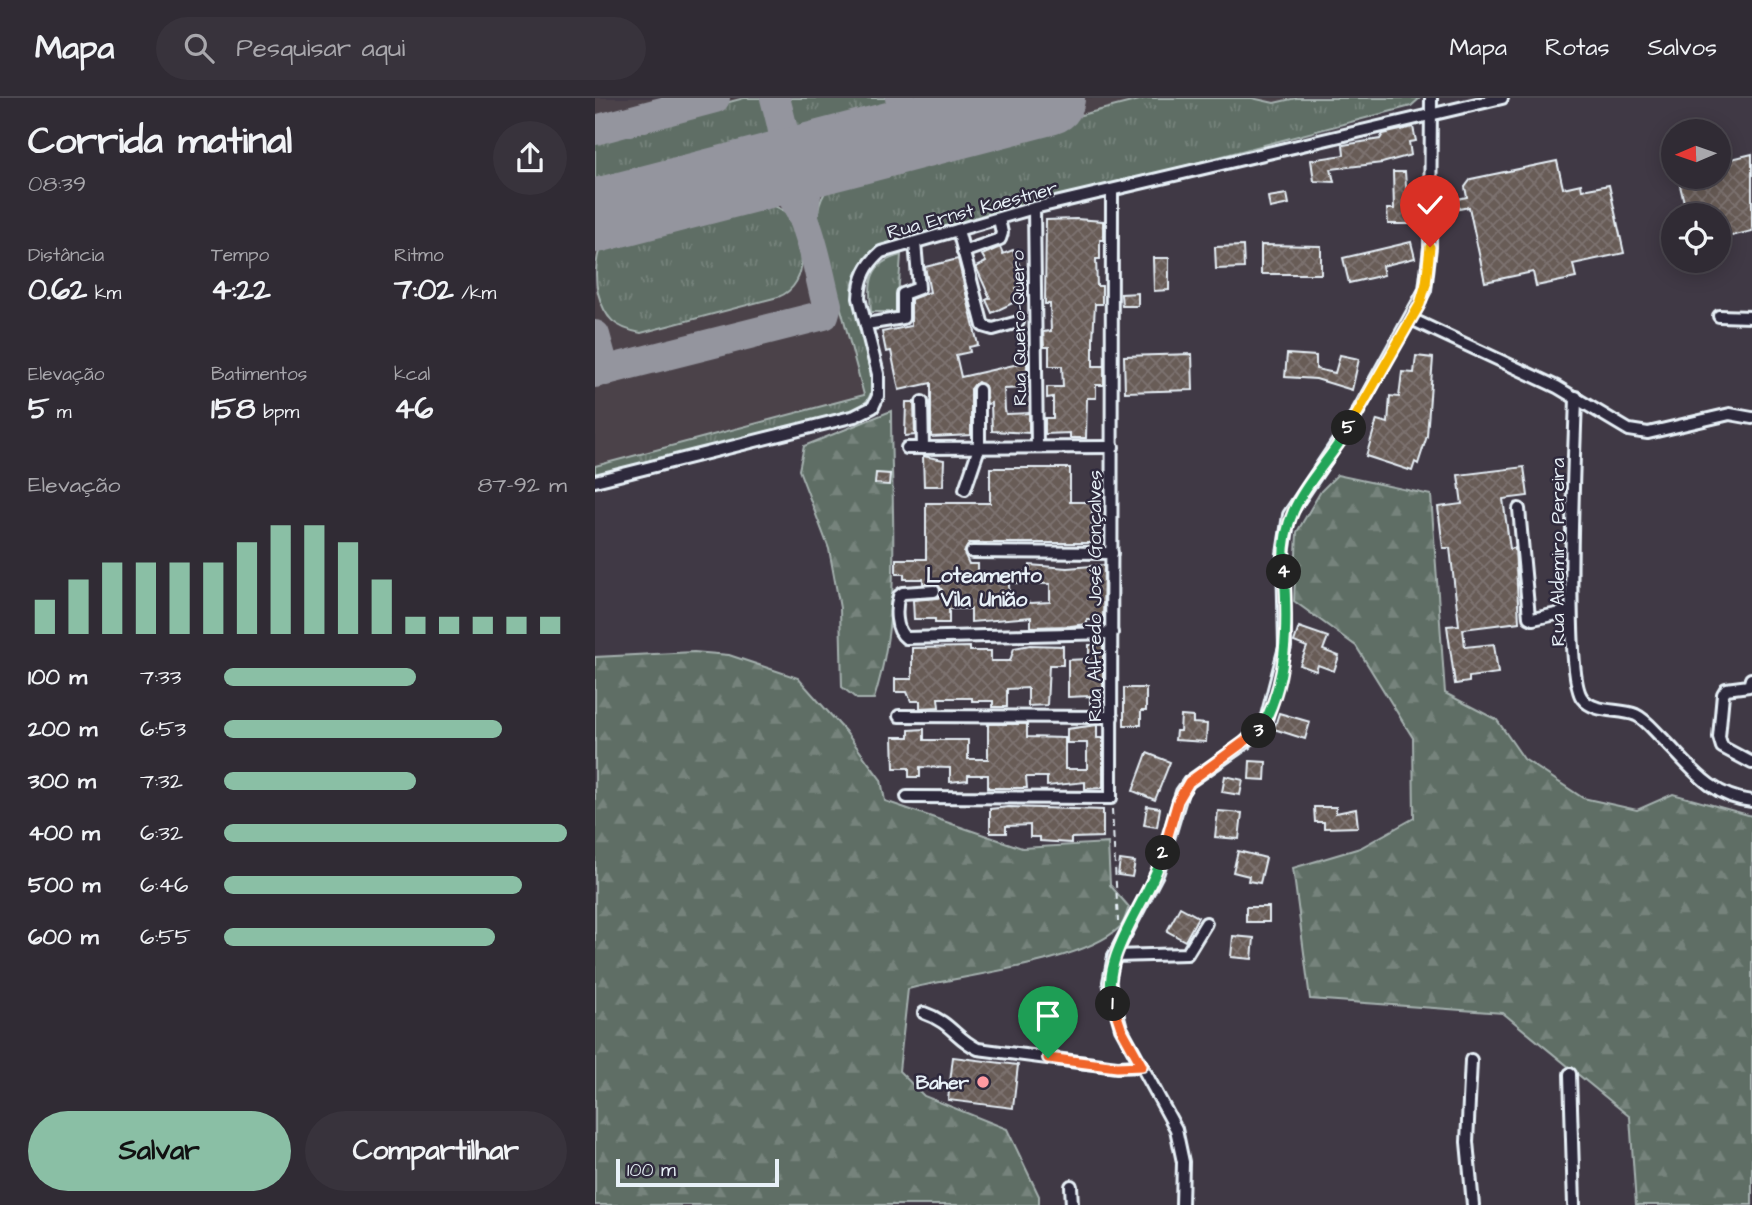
<!DOCTYPE html>
<html lang="pt">
<meta charset="utf-8">
<style>
body{margin:0;font-family:"Architects Daughter",sans-serif;background:#38333c;color:#f1f3f6;height:100vh;display:flex;flex-direction:column;font-size:26px;white-space:nowrap}
*{box-sizing:border-box;margin:0}
p{font-size:23px;color:#a8a7ac}
.icon{flex:none;width:38px;height:38px;fill:none;stroke:currentColor;stroke-width:2;stroke-linecap:round;stroke-linejoin:round}
.map{position:relative;flex:1;overflow:hidden}
.panel{display:flex;flex-direction:column;background:#302b34;width:595px}
.panel>*{flex:none}
.needle{width:46px;rotate:268deg}
.controls{position:absolute;left:1066px;top:21px;display:grid;gap:14px}
.controls a{display:grid;place-items:center;width:70px;height:70px;border-radius:50%;background:#302b34;box-shadow:0 4px 18px #0003,0 0 0 2px #4b474f;font-size:35px}
.scale{position:absolute;left:21px;bottom:18px;width:163px;box-sizing:border-box;padding-left:7px;border:4px solid #e8f1f8;border-top:0;font-size:19px;line-height:24px;white-space:nowrap;color:#e8f1f8;-webkit-text-stroke:5px #2f2a3d;paint-order:stroke}
.pin{position:absolute;display:grid;place-items:center;width:60px;height:60px;color:#fff;margin:-72px -30px;border-radius:50% 50% 50% 0;rotate:-45deg;box-shadow:0 0 7px #0007}
.pin .icon{rotate:45deg}
.km{position:absolute;width:35px;height:35px;margin:-18px;border-radius:50%;background:#222;color:#fff;font-size:19px;line-height:35px;text-align:center}
.round{display:grid;place-items:center;flex:none;width:74px;height:74px;border-radius:37px;background:#38333c}
.head{display:flex;align-items:center;justify-content:space-between;height:119px;padding:0 28px}
h1{font-size:38px;font-weight:800;line-height:52px}
.metrics{display:grid;grid-template-columns:repeat(3,1fr);gap:10px;height:119px;padding:7px 28px}
.metrics div{display:grid;align-content:center}
.metrics b{font-size:30px;font-weight:800}
.metrics small{font-size:19px;font-weight:400}
.metrics p{font-size:19px}
.chart{height:196px;padding:14px 28px}
.chart p{display:flex;justify-content:space-between}
.chart svg{width:100%;height:126px;margin-top:7px;stroke:#8abfa5;stroke-width:6}
.primary-button{display:flex;gap:14px;margin-top:auto;padding:14px 28px}
.primary-button a{flex:1;height:80px;border-radius:42px;background:#8abfa5;color:#111;font-size:28px;font-weight:800;line-height:80px;text-align:center}
.primary-button a+a{background:#38333c;color:#f1f3f6}
ul{padding:0 28px;list-style:none;font-size:23px}
li{display:grid;grid-template-columns:112px 84px 1fr;align-items:center;height:52px}
li i{height:18px;border-radius:9px;background:#8abfa5}
header{display:flex;align-items:center;gap:42px;box-sizing:border-box;height:98px;padding:0 35px;background:#302b34;border-bottom:2px solid #4b474f}
header strong{font-size:33px}
nav{display:flex;gap:38px;margin-inline-start:auto;font-size:24px}
.search{width:490px;height:63px;background:#38333c;display:flex;align-items:center;gap:18px;box-sizing:border-box;padding:0 24px;border-radius:38px;color:#a8a7ac;font-size:26px}
main{display:flex;flex:1;min-height:0}
.map>svg:first-child{display:block}
.built{fill:#4c434a}
.grass{fill:url(#grass-tufts);stroke:#a4b0ae;stroke-width:2}
.forest{fill:url(#forest-firs);stroke:#a4b0ae;stroke-width:2}
.lines{fill:none;stroke-linecap:round;stroke-linejoin:round}
.taxiway{stroke:#94959e;stroke-width:30}
.runway{stroke:#94959e;stroke-width:74}
.building{fill:url(#building-cross-hatch);stroke:#e8f1f8;stroke-width:2}
.minor-casing{stroke:#e8f1f8;stroke-width:16}
.path{stroke:#e8f1f8;stroke-width:2;stroke-dasharray:7 5;stroke-linecap:butt}
.minor{stroke:#2f2a3d;stroke-width:10}
.split-1-casing{stroke:#fff;stroke-width:14}
.split-2-casing{stroke:#fff;stroke-width:14}
.split-3-casing{stroke:#fff;stroke-width:14}
.split-4-casing{stroke:#fff;stroke-width:14}
.split-5-casing{stroke:#fff;stroke-width:14}
.split-6-casing{stroke:#fff;stroke-width:14}
.split-7-casing{stroke:#fff;stroke-width:14}
.split-1{stroke:#f0652b;stroke-width:9}
.split-2{stroke:#22a559;stroke-width:9}
.split-3{stroke:#f0652b;stroke-width:9}
.split-4{stroke:#22a559;stroke-width:9}
.split-5{stroke:#22a559;stroke-width:9}
.split-6{stroke:#f5b400;stroke-width:9}
.split-7{stroke:#f5b400;stroke-width:9}
.poi-dot{fill:#ff9aa2;stroke:#2f2a3d;stroke-width:2.5}
.labels{text-anchor:middle;stroke-width:5;stroke-linejoin:round;paint-order:stroke}
.street-label{font-size:19px;fill:#e8f1f8;stroke:#2f2a3d}
.poi-label{font-size:19px;font-weight:bold;fill:#e8f1f8;stroke:#2f2a3d;text-anchor:end}
.neighbourhood-label{font-size:21px;font-weight:bold;fill:#e8f1f8;stroke:#2f2a3d}
</style>
<header>
<strong>Mapa</strong>
<div class="search"><svg class="icon" aria-label="search" viewBox="0 0 24 24"><circle cx="10" cy="10" r="6"/><path d="M15 15l6 6"/></svg>Pesquisar aqui</div>
<nav><a>Mapa</a><a>Rotas</a><a>Salvos</a></nav>
</header>
<main>
<section class="panel">
<div class="head"><div><h1>Corrida matinal</h1><p>08:39</p></div><a class="round"><svg class="icon" aria-label="share" viewBox="0 0 24 24"><path d="M12 15V3M7 8l5-5 5 5M5 13v7h14v-7"/></svg></a></div>
<div class="metrics">
<div><p>Distância</p><b>0.62<small> km</small></b></div>
<div><p>Tempo</p><b>4:22</b></div>
<div><p>Ritmo</p><b>7:02<small> /km</small></b></div>
</div>
<div class="metrics">
<div><p>Elevação</p><b>5<small> m</small></b></div>
<div><p>Batimentos</p><b>158<small> bpm</small></b></div>
<div><p>kcal</p><b>46</b></div>
</div>
<div class="chart"><p><span>Elevação</span>87–92 m</p>
<svg viewBox="0 0 160 44" preserveAspectRatio="none"><path d="M5 44V32M15 44V25M25 44V19M35 44V19M45 44V19M55 44V19M65 44V12M75 44V6M85 44V6M95 44V12M105 44V25M115 44V38M125 44V38M135 44V38M145 44V38M155 44V38"/></svg>
</div>
<ul>
<li><b>100 m</b>7:33<i style="width:56%"></i></li>
<li><b>200 m</b>6:53<i style="width:81%"></i></li>
<li><b>300 m</b>7:32<i style="width:56%"></i></li>
<li><b>400 m</b>6:32<i style="width:100%"></i></li>
<li><b>500 m</b>6:46<i style="width:87%"></i></li>
<li><b>600 m</b>6:55<i style="width:79%"></i></li>
</ul>
<div class="primary-button"><a>Salvar</a><a>Compartilhar</a></div>
</section>
<div class="map">
<svg width="1157" height="1107" viewBox="0 0 1157 1107">
<defs>
<pattern id="grass-tufts" width="24" height="20" patternUnits="userSpaceOnUse" patternTransform="scale(1.75)"><rect width="24" height="20" fill="#5f6e65"/><path d="M3 7l-1-3M5 7V3M7 7l1-3M15 17l-1-3M17 17v-4M19 17l1-3" fill="none" stroke="#76837c"/></pattern>
<pattern id="forest-firs" width="22" height="20" patternUnits="userSpaceOnUse" patternTransform="scale(1.75)"><rect width="22" height="20" fill="#5f6e65"/><path d="M5 1l3.5 6h-7zM16 11l3.5 6h-7z" fill="#76837c"/></pattern>
<pattern id="building-cross-hatch" width="8" height="8" patternUnits="userSpaceOnUse" patternTransform="scale(1.75)"><rect width="8" height="8" fill="#675b57"/><path d="M0 0l8 8M0 8l8-8" fill="none" stroke="#7d7370"/></pattern>
</defs>
<rect width="100%" height="100%" fill="#403945"/>
<filter id="ink" filterUnits="userSpaceOnUse"><feTurbulence type="fractalNoise" baseFrequency=".0143" numOctaves="2"/><feDisplacementMap in="SourceGraphic" scale="14" xChannelSelector="R" yChannelSelector="G"/><feConvolveMatrix kernelMatrix="1 2 1 2 8 2 1 2 1" color-interpolation-filters="sRGB"/></filter>
<g filter="url(#ink)">
<path class="built" d="M0,0H826L816,8L264,153L243,192L270,297L0,368Z"/>
<g class="grass">
<path d="M149,0H166L169,4L180,34L177,46L0,93V40Z"/>
<path d="M191,0H295L290,17L209,39C193,33 190,16 191,0Z"/>
<path d="M552,0H657L679,5L701,0H825L816,8L287,148C270,156 260,173 257,191L277,283C278,296 273,304 262,311L0,377V368L269,297L222,121C224,99 231,89 249,78Z"/>
<path d="M153,104C165,105 181,106 190,114C210,135 217,187 183,199L46,235C20,230 10,221 3,195C0,183 0,160 6,149C24,128 123,111 153,104Z"/>
<path d="M306,157L302,214H276C274,186 272,165 306,157Z"/>
</g>
<g class="forest">
<path d="M296,313C296,407 308,511 279,601H262L247,589L245,510L234,451L204,372L209,348Z"/>
<path d="M742,377L836,397L850,595L902,622L929,661L988,700L1042,712L1078,696L1157,718V1107H1041L1035,1019L908,915L715,901L698,770L765,750L819,720L818,640L761,548L699,503L702,434L726,393Z"/>
<path d="M99,554L134,557L203,580L250,633L286,682L290,703L427,750L513,745L515,787L534,809C531,815 530,824 525,829C486,866 367,877 313,891L304,973L329,998L412,1031L444,1098V1107H0V559Z"/>
</g>
<g class="lines">
<g class="taxiway">
<path d="M305,0C315,21 328,30 351,27"/>
<path d="M415,0L418,9"/>
<path d="M0,32L120,0"/>
<path d="M277,47C301,38 305,26 306,2"/>
<path d="M151,79C200,62 191,42 180,0"/>
<path d="M209,121C209,91 214,76 237,56"/>
<path d="M0,123L13,115"/>
<path d="M0,237L10,273"/>
<path d="M0,275L229,217L232,207C222,171 213,93 174,79C167,77 158,79 151,79"/>
</g>
<path class="runway" d="M0,118L453,0"/>
</g>
<g class="building">
<path d="M818,29L821,43L814,44L816,57L787,65L736,71L739,84L719,83L716,62L749,57L748,47L785,41L788,36Z"/>
<path d="M1157,56V133L1124,141V117H1092L1083,79H1124V64Z"/>
<path d="M962,63L968,90L986,86L987,92L1014,87L1029,155L978,166L981,180L941,188L938,174L890,184L874,109L864,111L862,101L872,99L870,89L876,81Z"/>
<path d="M798,74H810L814,126H793L792,111H799Z"/>
<path d="M692,96L694,106L675,110L673,99Z"/>
<path d="M481,121L508,123V142H505V161H501L502,188H507V206H500L498,241V268H509V287H501V300H492L491,340H475V335L450,336V320H458V299L452,300V289H468L467,268H454V249H449L448,234L456,233L455,206H450L451,122Z"/>
<path d="M816,144L820,160L787,168L789,177L754,185L748,160Z"/>
<path d="M666,147L726,148V176H666Z"/>
<path d="M648,148L649,170L621,171L620,149Z"/>
<path d="M405,149L408,156L418,152L432,185L421,190L426,201L397,215L391,202L395,200L381,169L391,164L387,157Z"/>
<path d="M558,160H574V192L559,193Z"/>
<path d="M363,161L383,247L374,249L375,254L361,257L366,279L432,264V285H429V290L409,291L410,312L411,316L434,315V335L397,333L396,305L392,306L390,288L383,284L376,291V337L336,339V285L304,292L296,253L291,254L287,234L316,228V201L335,194L330,169Z"/>
<path d="M543,195V208H527L526,196Z"/>
<path d="M597,256L598,292L530,294L529,258Z"/>
<path d="M692,256L721,258V271L740,275L745,257L764,261L757,292L721,281L690,279Z"/>
<path d="M821,258L838,260L832,338L823,366L820,364L817,373L771,358L782,322L793,325L795,298L804,299L807,274L819,275Z"/>
<path d="M311,304H319L320,337L310,338Z"/>
<path d="M328,358L349,362L348,388H329Z"/>
<path d="M929,369L933,398L908,401L915,451L920,450L924,524L868,531L870,549L899,546L903,575L874,579V584L860,586L852,528L864,527L855,450H848L843,409L867,406L863,377Z"/>
<path d="M395,370H475V404H497V445H374L369,455L374,466H383V478H393V483H414V502L436,505L455,504V486L418,485V474H435V467L472,470L509,467L508,522H492V526L475,528L436,529V519L376,524V511H354V525H340V521H319L318,502L343,500L347,492L342,486H328V481H309V476H301V461H331V405H395Z"/>
<path d="M281,375L295,376L294,387L280,386Z"/>
<path d="M704,529L733,539L728,552L744,558L739,573L723,567L721,573L705,567L712,549L699,544Z"/>
<path d="M435,547L468,548V567H454L452,607L433,608V590L412,591V609H398V603H377V600H343L344,609L325,610V603H316L312,594H300V581H317V550L375,549V553H396V563H415L419,550Z"/>
<path d="M494,547H508V606H495V598L473,599V562L494,561Z"/>
<path d="M529,590H551V613H546V627H529Z"/>
<path d="M684,615L715,624L710,641L679,631Z"/>
<path d="M586,618L598,619V625L612,626L611,644L580,642L581,633H585Z"/>
<path d="M393,626H432V639L470,640V671H492V645H472V631L502,627V640H508V690L490,691V684L452,688V679H431L432,690H393V677H373V682L355,684V670L325,669V679H314V670H299L298,639H314V632L329,631V642H373V661H393Z"/>
<path d="M552,655L575,664L560,702L538,693Z"/>
<path d="M655,663L671,664L670,682L654,681Z"/>
<path d="M630,678L648,682L645,697L627,694Z"/>
<path d="M552,708L565,710L562,729L549,727Z"/>
<path d="M414,709L508,712V739L476,740V745L445,743V739H435V727L411,728V735H395V711Z"/>
<path d="M719,709H741V715L761,711L763,729L729,730V724H720Z"/>
<path d="M623,713L647,715L644,741L620,739Z"/>
<path d="M643,753L671,760L665,785L653,783L654,778L638,774Z"/>
<path d="M525,762L540,764L537,779L523,777Z"/>
<path d="M585,809L603,819L590,843L572,833Z"/>
<rect x="651" y="809" width="23" height="15"/>
<path d="M638,838L659,840L657,861L636,859Z"/>
<path d="M358,959L423,967L418,1010L353,1002Z"/>
</g>
<g class="lines">
<defs>
<g id="minor">
<path d="M439,110L442,349"/>
<path d="M363,132L388,228L398,231L423,224"/>
<path d="M368,154L405,141L407,135L404,121"/>
<path d="M1124,218L1157,219"/>
<path d="M816,221L962,289L1034,332L1053,335L1135,316L1157,320"/>
<path d="M271,226L308,220V196L324,190L320,145"/>
<path d="M981,299C980,344 968,575 987,600C999,616 1024,610 1041,617C1050,621 1058,631 1065,638C1094,666 1114,699 1157,703"/>
<path d="M327,304L328,350"/>
<path d="M312,350L518,349"/>
<path d="M0,383L260,318L278,309L283,298V276L264,200C265,180 271,167 286,154L439,110L907,0"/>
<path d="M370,391L384,350V292"/>
<path d="M924,411L934,519L938,521L976,513"/>
<path d="M377,454L517,455"/>
<path d="M339,493L308,495L304,498C300,510 300,532 311,540L517,535"/>
<path d="M1156,581L1154,588L1131,591L1128,596L1124,639L1127,649L1157,665"/>
<path d="M304,618L517,619"/>
<path d="M312,699L516,700L517,92"/>
<path d="M519,858L592,856L611,825"/>
<path d="M329,915C356,924 361,941 383,951L522,969L547,968"/>
<path d="M876,962L872,1044L878,1107"/>
<path d="M975,976L979,1107"/>
<path d="M476,1088L477,1107"/>
<path d="M587,1107L588,1064L581,1031L526,930L514,884L519,858L563,774L587,694L594,684L650,645L671,622L690,549L688,456L694,417L761,317L830,192L835,149L836,0"/>
</g>
</defs>
<use href="#minor" class="minor-casing"/>
<path class="path" d="M517,711L523,824"/>
<use href="#minor" class="minor"/>
</g>
</g>
<g class="lines" filter="url(#ink)">
<defs>
<path id="split-1" d="M453,960L522,969L547,968L526,930L518,906"/>
<path id="split-2" d="M518,906C503,859 555,803 568,755"/>
<path id="split-3" d="M568,755L583,703L594,684L664,633"/>
<path id="split-4" d="M664,633C693,588 693,525 689,474"/>
<path id="split-5" d="M689,474C684,406 721,383 754,330"/>
<path id="split-6" d="M754,330L825,206L831,186"/>
<path id="split-7" d="M831,186L835,149"/>
</defs>
<use href="#split-1" class="split-1-casing"/>
<use href="#split-2" class="split-2-casing"/>
<use href="#split-3" class="split-3-casing"/>
<use href="#split-4" class="split-4-casing"/>
<use href="#split-5" class="split-5-casing"/>
<use href="#split-6" class="split-6-casing"/>
<use href="#split-7" class="split-7-casing"/>
<use href="#split-1" class="split-1"/>
<use href="#split-2" class="split-2"/>
<use href="#split-3" class="split-3"/>
<use href="#split-4" class="split-4"/>
<use href="#split-5" class="split-5"/>
<use href="#split-6" class="split-6"/>
<use href="#split-7" class="split-7"/>
</g>
<circle class="poi-dot" cx="388" cy="984" r="7"/>
<g class="labels">
<g class="street-label">
<text transform="translate(377 111) rotate(-15)" y="7">Rua Ernst Kaestner</text>
<text transform="translate(423 230) rotate(-91)" y="7">Rua Quero-Quero</text>
<text transform="translate(962 454) rotate(-90)" y="7">Rua Aldemiro Pereira</text>
<text transform="translate(499 498) rotate(-90)" y="7">Rua Alfredo José Gonçalves</text>
</g>
<g class="poi-label">
<text x="374" y="991">Baher</text>
</g>
<g class="neighbourhood-label">
<text x="389" y="484">Loteamento<tspan x="389" dy="24">Vila União</tspan></text>
</g>
</g>
</svg>
<div class="controls">
<a><svg class="needle" viewBox="-14 -14 28 28"><path d="M0-13l5 13h-10z" fill="#e53935"/><path d="M0 13l5-13h-10z" fill="#a8a7ac"/></svg></a>
<a><svg class="icon" aria-label="locate" viewBox="0 0 24 24"><circle cx="12" cy="12" r="6"/><path d="M12 2v4M12 18v4M2 12h4M18 12h4"/></svg></a>
</div>
<div class="scale">100 m</div>
<div class="pin" style="left:453px;top:960px;background:#1e9e55"><svg class="icon" aria-label="arrive" viewBox="0 0 24 24"><path d="M6 21V4h12l-3 4 3 4H6"/></svg></div>
<div class="pin" style="left:835px;top:149px;background:#d93025"><svg class="icon" aria-label="check" viewBox="0 0 24 24"><path d="M5 12l5 5 9-10"/></svg></div>
<b class="km" style="left:518px;top:906px">1</b>
<b class="km" style="left:568px;top:755px">2</b>
<b class="km" style="left:664px;top:633px">3</b>
<b class="km" style="left:689px;top:474px">4</b>
<b class="km" style="left:754px;top:330px">5</b>
</div>
</main>
